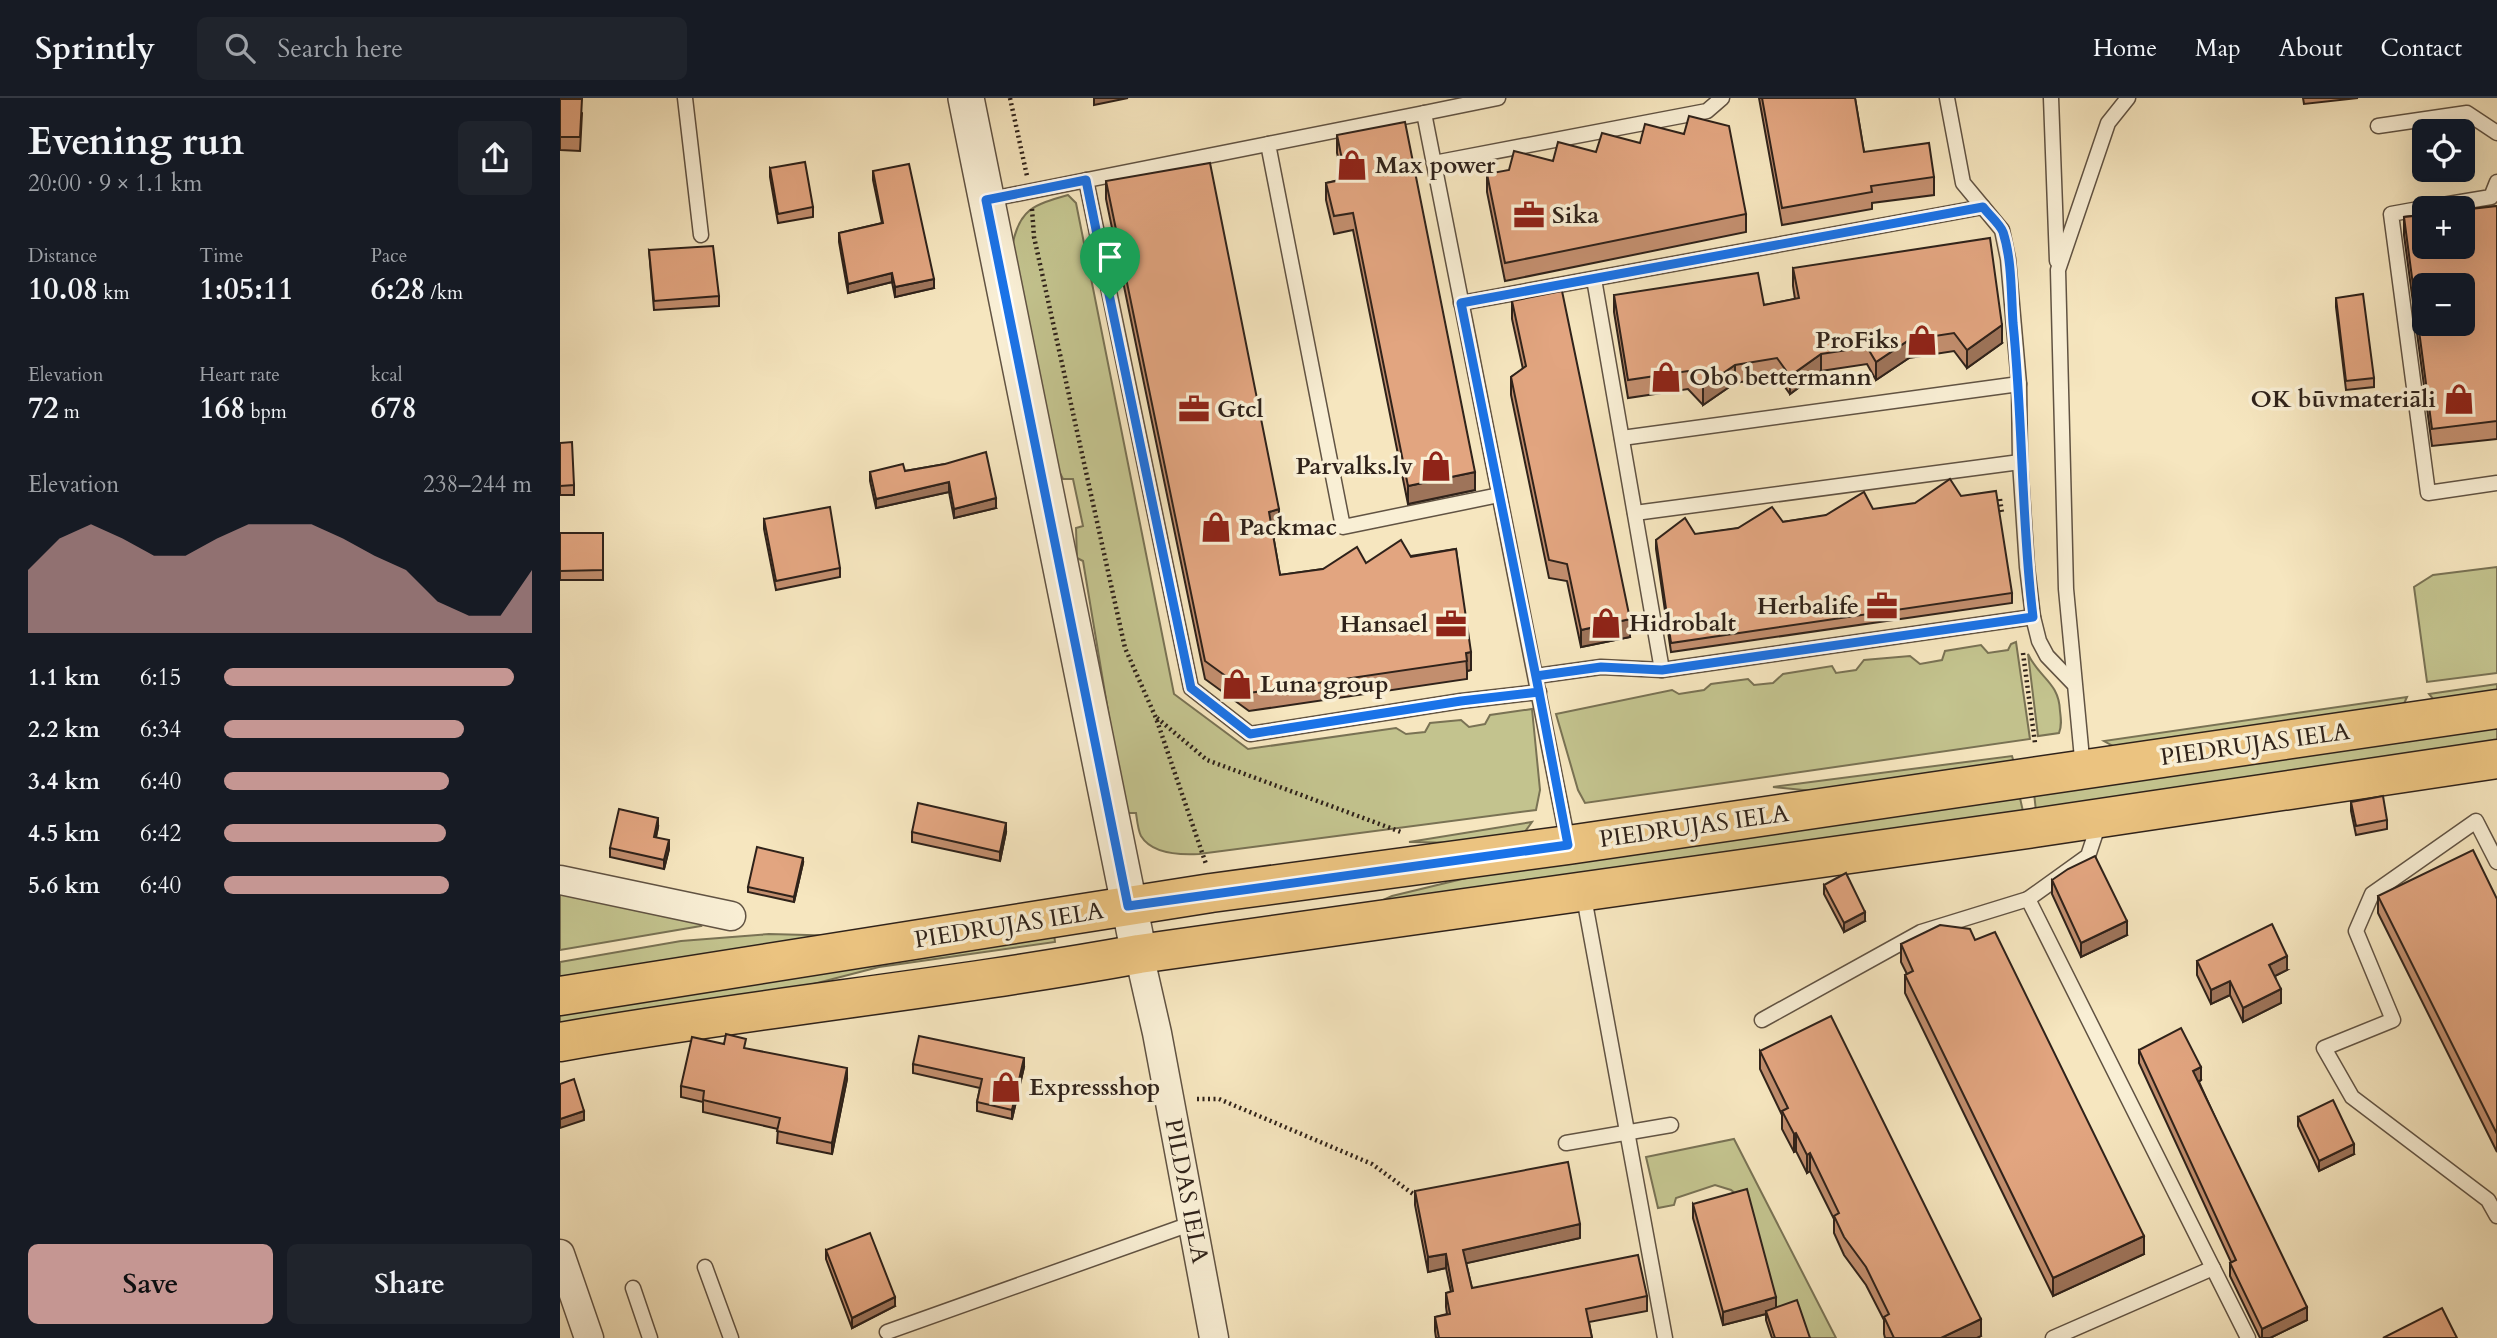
<!DOCTYPE html>
<meta charset="utf-8">
<style>
body{margin:0;font-family:Cardo,serif;background:#20242c;color:#f1f3f6;height:100vh;display:flex;flex-direction:column;font-size:26px;white-space:nowrap}
*{box-sizing:border-box;margin:0}
p{font-size:23px;color:#9ea1a6}
.icon{flex:none;width:38px;height:38px;fill:none;stroke:currentColor;stroke-width:2;stroke-linecap:round;stroke-linejoin:round}
.map{position:relative;flex:1;overflow:hidden}
.side{display:flex;flex-direction:column;background:#171b24;width:560px}
.side>*{flex:none}
.buttons{position:absolute;left:1852px;top:21px;display:grid;gap:14px}
.buttons a{display:grid;place-items:center;width:63px;height:63px;border-radius:10px;background:#171b24;box-shadow:0 7px 28px #0002;font-size:35px}
.pin{position:absolute;display:grid;place-items:center;width:60px;height:60px;color:#fff;margin:-72px -30px;border-radius:50% 50% 50% 0;rotate:-45deg;box-shadow:0 0 7px #0007}
.pin .icon{rotate:45deg}
.round{display:grid;place-items:center;flex:none;width:74px;height:74px;border-radius:10px;background:#20242c}
.head{display:flex;align-items:center;justify-content:space-between;height:119px;padding:0 28px}
h1{font-size:38px;font-weight:600;line-height:52px}
.stats{display:grid;grid-template-columns:repeat(3,1fr);gap:10px;height:119px;padding:7px 28px}
.stats div{display:grid;align-content:center}
.stats b{font-size:30px;font-weight:600}
.stats small{font-size:19px;font-weight:400}
.stats p{font-size:19px}
.chart{height:196px;padding:14px 28px}
.chart p{display:flex;justify-content:space-between}
.chart svg{width:100%;height:126px;margin-top:7px;fill:#c59692;opacity:.7}
.button{display:flex;gap:14px;margin-top:auto;padding:14px 28px}
.button a{flex:1;height:80px;border-radius:10px;background:#c59692;color:#111;font-size:28px;font-weight:600;line-height:80px;text-align:center}
.button a+a{background:#20242c;color:#f1f3f6}
ul{padding:0 28px;list-style:none;font-size:23px}
li{display:grid;grid-template-columns:112px 84px 1fr;align-items:center;height:52px}
li i{height:18px;border-radius:9px;background:#c59692}
header{display:flex;align-items:center;gap:42px;box-sizing:border-box;height:98px;padding:0 35px;background:#171b24;border-bottom:2px solid #363941}
header strong{font-size:33px}
nav{display:flex;gap:38px;margin-inline-start:auto;font-size:24px}
.search{width:490px;height:63px;background:#20242c;display:flex;align-items:center;gap:18px;box-sizing:border-box;padding:0 24px;border-radius:10px;color:#9ea1a6;font-size:26px}
main{display:flex;flex:1;min-height:0}
.map>svg:first-child{display:block}
.green{fill:#c3c38e;stroke:#797254;stroke-width:2}
.lines{fill:none;stroke-linecap:round;stroke-linejoin:round}
.service-casing{stroke:#615343;stroke-width:17}
.minor-casing{stroke:#615343;stroke-width:31}
.tertiary-casing{stroke:#615343;stroke-width:38}
.primary-casing{stroke:#2f221a;stroke-width:41}
.path{stroke:#2f221a;stroke-width:4.5;stroke-dasharray:2 3.5;stroke-linecap:butt}
.service{stroke:#f9efd5;stroke-width:14}
.minor{stroke:#f9efd5;stroke-width:28}
.tertiary{stroke:#f9efd5;stroke-width:35}
.primary{stroke:#ebc380;stroke-width:38}
.wall{fill:#c28e6e;stroke:#2f221a;stroke-width:2}
.shaded-wall{fill:#9e745a;stroke:#2f221a;stroke-width:2}
.building{fill:#e2a580;stroke:#2f221a;stroke-width:2;fill-rule:evenodd}
.route-casing{stroke:#fff;stroke-width:14}
.route{stroke:#1a73e8;stroke-width:9}
.labels{text-anchor:middle;stroke-width:7;stroke-linejoin:round;paint-order:stroke}
.poi-label{font-size:24px;font-weight:bold;fill:#2f221a;stroke:#f9efd5;text-anchor:start}
.street-label{font-size:24px;fill:#2f221a;stroke:#f9efd5}
</style>
<header>
<strong>Sprintly</strong>
<div class="search"><svg class="icon" aria-label="search" viewBox="0 0 24 24"><circle cx="10" cy="10" r="6"/><path d="M15 15l6 6"/></svg>Search here</div>
<nav><a>Home</a><a>Map</a><a>About</a><a>Contact</a></nav>
</header>
<main>
<section class="side">
<div class="head"><div><h1>Evening run</h1><p>20:00 · 9 × 1.1 km</p></div><a class="round"><svg class="icon" aria-label="share" viewBox="0 0 24 24"><path d="M12 15V3M7 8l5-5 5 5M5 13v7h14v-7"/></svg></a></div>
<div class="stats">
<div><p>Distance</p><b>10.08<small> km</small></b></div>
<div><p>Time</p><b>1:05:11</b></div>
<div><p>Pace</p><b>6:28<small> /km</small></b></div>
</div>
<div class="stats">
<div><p>Elevation</p><b>72<small> m</small></b></div>
<div><p>Heart rate</p><b>168<small> bpm</small></b></div>
<div><p>kcal</p><b>678</b></div>
</div>
<div class="chart"><p><span>Elevation</span>238–244 m</p>
<svg viewBox="0 0 160 44" preserveAspectRatio="none"><path d="M0 44V22L10 11L20 6L30 11L40 17L50 17L60 11L70 6L80 6L90 6L100 11L110 17L120 22L130 33L140 38L150 38L160 22V44z"/></svg>
</div>
<ul>
<li><b>1.1 km</b>6:15<i style="width:94%"></i></li>
<li><b>2.2 km</b>6:34<i style="width:78%"></i></li>
<li><b>3.4 km</b>6:40<i style="width:73%"></i></li>
<li><b>4.5 km</b>6:42<i style="width:72%"></i></li>
<li><b>5.6 km</b>6:40<i style="width:73%"></i></li>
</ul>
<div class="button"><a>Save</a><a>Share</a></div>
</section>
<div class="map">
<svg width="1937" height="1240" viewBox="0 0 1937 1240">
<rect width="100%" height="100%" fill="#f6e6bf"/>
<filter id="stains"><feTurbulence type="fractalNoise" baseFrequency=".00286" numOctaves="4"/><feColorMatrix values="0 0 0 0 .2 0 0 0 0 .09 0 0 0 0 .02 0 0 0 .5 -.17"/></filter>
<radialGradient id="worn" r=".72"><stop offset=".6" stop-color="#630" stop-opacity="0"/><stop offset="1" stop-color="#630" stop-opacity=".3"/></radialGradient>
<g class="green">
<path d="M508,97L516,105L614,596L688,651L836,630L846,636L865,634L870,625L901,622L909,629L925,626L930,617L972,611L980,692L976,712L639,756C621,757 592,756 581,738C578,732 577,722 576,715H565L523,463L517,460L516,430L523,428L513,381H503L496,367L452,149C459,111 473,107 508,97Z"/>
<path d="M1937,469V575L1867,584L1854,489L1873,477Z"/>
<path d="M1456,544L1470,641L1025,705L1018,692L996,616L1112,592L1119,596L1144,592L1151,586L1188,581L1194,587L1213,585L1223,576L1272,568L1276,575L1296,572L1304,562L1350,558L1360,566L1382,562L1385,553L1421,547L1428,555L1448,552L1451,546Z"/>
<path d="M1468,556C1479,580 1499,584 1500,613C1501,621 1502,628 1499,635L1478,638Z"/>
<path d="M1937,586V599L1878,607L1869,596Z"/>
<path d="M1847,599L1842,610L1562,653L1544,643Z"/>
<path d="M1937,628V645L1476,713L1474,695Z"/>
<path d="M1452,658L1454,665L1263,694L1213,689Z"/>
<path d="M1460,700L1464,718L821,803L832,798L927,775Z"/>
<path d="M972,724L964,735L903,745L849,744Z"/>
<path d="M0,790L136,820L141,828L0,852Z"/>
<path d="M209,836L286,838L0,883V864L121,843Z"/>
<path d="M494,836L495,844L319,869L238,890L0,930V912Z"/>
<path d="M1174,1041L1276,1240H1246L1218,1218L1187,1105L1171,1092L1155,1087L1116,1100L1114,1107L1098,1110L1086,1059Z"/>
</g>
<g class="lines">
<defs>
<g id="service">
<path d="M125,0L141,137"/>
<path d="M1387,0L1403,85L1442,132L1448,161L1459,286L1460,364L1467,469L1473,519L1479,543L1487,558L1513,585"/>
<path d="M1491,0L1497,163"/>
<path d="M864,15L938,0"/>
<path d="M1818,28L1907,15L1937,35"/>
<path d="M874,65L1147,13L1162,0"/>
<path d="M526,82L631,590L690,636L901,603L979,594"/>
<path d="M426,102L708,46"/>
<path d="M1864,110L1831,116L1868,395L1937,385"/>
<path d="M1865,110L1931,99L1937,84"/>
<path d="M1034,181L1102,572"/>
<path d="M901,205L1423,109"/>
<path d="M1062,340L1459,286"/>
<path d="M939,397L783,429L708,46L864,15L1008,745"/>
<path d="M1075,415L1460,364"/>
<path d="M976,578L1041,569L1102,572L1473,519"/>
<path d="M1523,671L1506,491L1498,172L1548,25L1568,0"/>
<path d="M1539,725L1528,758L1468,801L1688,1240"/>
<path d="M1937,764L1916,723L1812,796L1796,833L1833,922L1764,950L1792,999L1928,1102L1937,1118"/>
<path d="M1023,794L1105,1240"/>
<path d="M1202,922L1361,834L1468,801"/>
<path d="M1006,1045L1111,1027"/>
<path d="M145,1169L171,1240"/>
<path d="M73,1190L90,1240"/>
<path d="M327,1234L633,1125"/>
<path d="M1493,1240L1653,1170"/>
</g>
<g id="minor">
<path d="M0,782L171,818"/>
<path d="M579,856L597,935L654,1240"/>
<path d="M0,1156L29,1240"/>
</g>
<path id="tertiary" d="M406,0L579,856"/>
<g id="primary">
<path d="M0,898L651,795L1008,747L1937,611"/>
<path d="M0,944C192,910 387,891 579,856L1474,730L1937,661"/>
</g>
</defs>
<use href="#service" class="service-casing"/>
<use href="#minor" class="minor-casing"/>
<use href="#tertiary" class="tertiary-casing"/>
<use href="#primary" class="primary-casing"/>
<g class="path">
<path d="M450,0L467,78"/>
<path d="M472,111L474,139L565,550L596,620L646,766"/>
<path d="M1440,401L1442,415"/>
<path d="M1463,555L1475,645"/>
<path d="M597,620L647,662L841,734"/>
<path d="M637,1001H659L812,1066L860,1101"/>
</g>
<use href="#service" class="service"/>
<use href="#minor" class="minor"/>
<use href="#tertiary" class="tertiary"/>
<use href="#primary" class="primary"/>
</g>
<g class="wall">
<path d="M1199,0H1295L1304,54L1374,79V97L1312,105V111L1222,127Z"/>
<path d="M1743,0H1798L1744,6Z"/>
<path d="M0,1L22,15L20,53L0,52Z"/>
<path d="M777,37L915,392L848,406L793,132L774,136L766,102V85L783,81L777,55Z"/>
<path d="M210,70L253,109V119L218,125L210,79Z"/>
<path d="M313,73L374,190L335,199L332,184L288,195L279,144V135L322,125L313,82Z"/>
<path d="M927,76L1186,116V134L945,183L927,94Z"/>
<path d="M546,83L719,429L712,431L720,477L806,465L896,451L911,572L907,573V581L689,613L645,581L546,101Z"/>
<path d="M1937,108V341L1872,348L1844,137V119Z"/>
<path d="M89,152L159,198V208L94,212Z"/>
<path d="M1233,170L1442,245L1407,270L1394,253L1349,260L1316,282L1307,266L1261,273L1230,296L1217,278L1175,285L1143,307L1128,291L1068,300L1054,214V197L1204,207L1235,201L1233,188Z"/>
<path d="M1776,200L1814,280V289L1786,292L1776,209Z"/>
<path d="M952,203L1070,539L1021,549L1007,483L989,480L951,297V279L963,271L952,221Z"/>
<path d="M0,345L14,387V397H0Z"/>
<path d="M385,366L436,410L394,420L389,394L316,410L310,383V374L345,373Z"/>
<path d="M1313,411L1452,495V505L1111,554L1096,451V442Z"/>
<path d="M204,421L280,470V479L216,492L204,431Z"/>
<rect x="0" y="435" width="43" height="47"/>
<path d="M1791,704L1827,722V731L1796,737L1791,713Z"/>
<path d="M98,729L96,739L109,751L104,771L50,759V750Z"/>
<path d="M352,734H446L440,763L352,744Z"/>
<path d="M243,765L234,804L188,794V789Z"/>
<path d="M1492,782L1567,837L1521,859L1492,796Z"/>
<path d="M1264,787L1305,823L1284,834L1264,796Z"/>
<path d="M1818,798L1937,801V1054L1818,815Z"/>
<path d="M1415,842L1584,1156L1493,1198L1345,895V877L1347,876L1341,864V846Z"/>
<path d="M1637,863L1727,872L1715,878L1721,905L1683,924L1670,897L1651,906L1637,877Z"/>
<path d="M186,951L287,981L272,1056L217,1045L218,1031L143,1014V1004L121,999V988Z"/>
<path d="M1579,952L1641,982L1639,984L1747,1222L1710,1240H1700L1670,1178V1165L1671,1164L1579,965Z"/>
<path d="M1200,953L1421,1238L1417,1240H1325L1324,1236V1222L1306,1187L1284,1157L1274,1135V1121L1250,1073L1247,1075L1236,1053L1234,1054L1222,1031V1017L1200,971Z"/>
<path d="M353,966L464,969L452,1021L417,1013V1004L420,990L353,975Z"/>
<path d="M1738,1019L1794,1056L1759,1073L1738,1028Z"/>
<path d="M855,1093L1020,1140L906,1165L912,1190L1087,1198V1213L1029,1224L1032,1240H876L875,1233V1219L887,1216L886,1209V1195L891,1194L886,1170L868,1174L855,1107Z"/>
<path d="M1133,1106L1216,1209L1250,1240H1212L1206,1222V1216L1163,1227L1133,1120Z"/>
<path d="M266,1152L335,1208L292,1230L266,1161Z"/>
</g>
<g class="shaded-wall">
<path d="M534,0H568L534,7Z"/>
<path d="M332,175V184L288,195V186Z"/>
<path d="M374,181V190L335,199V189Z"/>
<path d="M1442,227V245L1407,270V252Z"/>
<path d="M1349,242V260L1316,282V264Z"/>
<path d="M1261,256V273L1230,296V278Z"/>
<path d="M1175,267V285L1143,307V289Z"/>
<path d="M915,374V392L848,406V388Z"/>
<path d="M389,384V394L316,410V401Z"/>
<path d="M436,400V410L394,420V411Z"/>
<path d="M719,411V429L709,432V414Z"/>
<path d="M1070,521V539L1021,549V532Z"/>
<path d="M911,554V572L907,573L906,555Z"/>
<path d="M98,720V729L94,748V739Z"/>
<path d="M446,725V734L440,763V754Z"/>
<path d="M109,742V751L104,771V762Z"/>
<path d="M243,760V765L234,804V799Z"/>
<path d="M1305,814V823L1284,834V825Z"/>
<path d="M1567,823V837L1521,859V845Z"/>
<path d="M1727,858V872L1709,881V867Z"/>
<path d="M1670,883V897L1651,906V892Z"/>
<path d="M1721,891V905L1683,924V910Z"/>
<path d="M464,960V969L452,1021V1012Z"/>
<path d="M1641,969V982L1633,986V973Z"/>
<path d="M287,970V981L272,1056V1045Z"/>
<path d="M24,1013V1022L0,1030V1021Z"/>
<path d="M1236,1035V1053L1234,1054V1036Z"/>
<path d="M1794,1046V1056L1759,1073V1063Z"/>
<path d="M1250,1055V1073L1247,1075V1057Z"/>
<path d="M1020,1126V1140L903,1166V1152Z"/>
<path d="M1584,1138V1156L1493,1198V1180Z"/>
<path d="M886,1156V1170L868,1174V1159Z"/>
<path d="M335,1199V1208L292,1230V1220Z"/>
<path d="M1216,1199V1213H1206V1216L1163,1227V1214Z"/>
<path d="M1747,1209V1222L1710,1240H1702V1231Z"/>
<path d="M1421,1221V1238L1417,1240H1381Z"/>
</g>
<g class="building">
<path d="M1202,0H1295L1304,54L1369,45L1374,79L1311,88L1312,94L1222,110Z"/>
<path d="M0,1H22L20,39H0Z"/>
<path d="M1129,18L1169,28L1186,116L945,165L927,76L949,72L954,53L993,63L998,44L1036,54L1042,35L1080,45L1085,26L1124,36Z"/>
<path d="M845,24L915,374L848,388L793,115L774,118L766,85L786,81L777,37Z"/>
<path d="M245,64L253,109L218,116L210,70Z"/>
<path d="M650,65L719,411L709,414L720,477L763,471L797,449L806,465L841,442L851,459L896,451L911,554L906,555L907,563L689,595L645,563L546,83Z"/>
<path d="M349,66L374,181L335,189L332,175L288,186L279,135L323,125L313,73Z"/>
<path d="M1937,108V323L1872,331L1844,119L1864,117V149H1902V112ZM1864,187H1902V226H1864Z"/>
<path d="M1430,140L1442,227L1407,252L1394,235L1349,242L1316,264L1307,249L1261,256L1230,278L1217,260L1175,267L1143,289L1128,273L1068,282L1054,197L1198,175L1204,207L1239,200L1233,170Z"/>
<path d="M153,148L159,198L94,203L89,152Z"/>
<path d="M1002,193L1070,521L1021,532L1007,466L989,462L951,279L966,268L952,203Z"/>
<path d="M1803,196L1814,280L1786,283L1776,200Z"/>
<path d="M12,344L14,387L0,388V345Z"/>
<path d="M426,354L436,400L394,411L389,384L316,401L310,374L343,366L345,373L385,366Z"/>
<path d="M1390,381L1401,398L1436,393L1452,495L1111,545L1096,442L1125,420L1135,436L1178,430L1212,409L1223,424L1266,417L1304,394L1313,411L1355,405Z"/>
<path d="M270,409L280,470L216,483L204,421Z"/>
<path d="M0,435H43V472L0,473Z"/>
<path d="M1823,698L1827,722L1796,728L1791,704Z"/>
<path d="M358,705L446,725L440,754L352,734Z"/>
<path d="M59,711L98,720L94,739L109,742L104,762L50,750Z"/>
<path d="M197,749L243,760L234,799L188,789Z"/>
<path d="M1913,752L1937,801V1036L1818,798Z"/>
<path d="M1535,758L1567,823L1521,845L1492,782L1508,771Z"/>
<path d="M1286,775L1305,814L1284,825L1264,787Z"/>
<path d="M1712,826L1727,858L1709,867L1721,891L1683,910L1670,883L1651,892L1637,863Z"/>
<path d="M1380,827L1410,831L1415,842L1435,834L1584,1138L1493,1180L1345,877L1353,873L1341,846Z"/>
<path d="M1271,918L1421,1221L1381,1240H1334L1324,1219L1329,1216L1306,1169L1284,1139L1274,1118L1279,1115L1250,1055L1247,1057L1236,1035L1234,1036L1222,1013L1228,1010L1200,953Z"/>
<path d="M1621,930L1641,969L1633,973L1747,1209L1702,1231L1670,1165L1676,1162L1579,952Z"/>
<path d="M166,936L186,941L184,950L287,970L272,1045L217,1033L220,1020L143,1002L144,993L121,988L132,939L164,946Z"/>
<path d="M359,938L464,960L452,1012L417,1004L422,981L353,966Z"/>
<path d="M14,981L24,1013L0,1021V986Z"/>
<path d="M1773,1002L1794,1046L1759,1063L1738,1019Z"/>
<path d="M1008,1064L1020,1126L903,1152L912,1190L1078,1157L1087,1198L1026,1211L1032,1240H879L875,1219L890,1216L886,1195L893,1193L886,1156L868,1159L855,1093Z"/>
<path d="M1187,1091L1216,1199L1163,1214L1133,1106Z"/>
<path d="M310,1135L335,1199L292,1220L266,1152Z"/>
<path d="M1237,1202L1250,1240H1215L1206,1213Z"/>
<path d="M1882,1210L1897,1240H1823Z"/>
</g>
<g class="lines">
<defs>
<path id="route" d="M550,201L526,82L426,102L568,808L1008,747L976,578L1041,569L1102,572L1473,519C1461,421 1463,323 1453,225C1451,196 1452,162 1443,134C1440,126 1429,117 1423,109L901,205L979,594L901,603L690,636L631,590L550,201"/>
</defs>
<use href="#route" class="route-casing"/>
<use href="#route" class="route"/>
</g>
<defs>
<symbol id="shop-bare" viewBox="-9 -9 18 18"><path d="M-5-2.5h2.3a2.7 3.5 0 0 1 5.4 0H5L5.5 6h-11ZM-1.5-2.5h3a1.5 2.3 0 0 0-3 0Z" fill="#8f2418" stroke="#f9efd5" stroke-width="2.5" paint-order="stroke"/></symbol>
<symbol id="office-bare" viewBox="-9 -9 18 18"><path d="M-6-3h4V-5.5h4V-3h4V5H-6ZM-1-4.5V-3h2v-1.5ZM-6 0V1H6V0Z" fill="#8f2418" stroke="#f9efd5" stroke-width="2.5" paint-order="stroke"/></symbol>
</defs>
<g fill-rule="evenodd">
<use href="#shop-bare" x="770" y="45" width="44" height="44"/>
<use href="#office-bare" x="947" y="95" width="44" height="44"/>
<use href="#shop-bare" x="1340" y="220" width="44" height="44"/>
<use href="#shop-bare" x="1084" y="257" width="44" height="44"/>
<use href="#shop-bare" x="1877" y="279" width="44" height="44"/>
<use href="#office-bare" x="612" y="289" width="44" height="44"/>
<use href="#shop-bare" x="854" y="346" width="44" height="44"/>
<use href="#shop-bare" x="634" y="407" width="44" height="44"/>
<use href="#office-bare" x="1300" y="486" width="44" height="44"/>
<use href="#shop-bare" x="1024" y="503" width="44" height="44"/>
<use href="#office-bare" x="869" y="504" width="44" height="44"/>
<use href="#shop-bare" x="655" y="564" width="44" height="44"/>
<use href="#shop-bare" x="424" y="967" width="44" height="44"/>
</g>
<g class="labels">
<g class="poi-label">
<text x="815" y="75">Max power</text>
<text x="992" y="125">Sika</text>
<text x="1339" y="250" text-anchor="end">ProFiks</text>
<text x="1129" y="287">Obo bettermann</text>
<text x="1876" y="309" text-anchor="end">OK būvmateriāli</text>
<text x="657" y="319">Gtcl</text>
<text x="853" y="376" text-anchor="end">Parvalks.lv</text>
<text x="679" y="437">Packmac</text>
<text x="1299" y="516" text-anchor="end">Herbalife</text>
<text x="1069" y="533">Hidrobalt</text>
<text x="868" y="534" text-anchor="end">Hansael</text>
<text x="700" y="594">Luna group</text>
<text x="469" y="997">Expressshop</text>
</g>
<g class="street-label">
<text transform="translate(1695 646) rotate(-8)" y="8">PIEDRUJAS IELA</text>
<text transform="translate(1134 728) rotate(-8)" y="8">PIEDRUJAS IELA</text>
<text transform="translate(449 827) rotate(-9)" y="8">PIEDRUJAS IELA</text>
<text transform="translate(627 1093) rotate(79)" y="8">PILDAS IELA</text>
</g>
</g>
<rect width="100%" height="100%" filter="url(#stains)"/>
<rect width="100%" height="100%" fill="url(#worn)"/>
</svg>
<div class="buttons">
<a><svg class="icon" aria-label="locate" viewBox="0 0 24 24"><circle cx="12" cy="12" r="6"/><path d="M12 2v4M12 18v4M2 12h4M18 12h4"/></svg></a>
<a>+</a>
<a>−</a>
</div>
<div class="pin" style="left:550px;top:201px;background:#1e9e55"><svg class="icon" aria-label="arrive" viewBox="0 0 24 24"><path d="M6 21V4h12l-3 4 3 4H6"/></svg></div>
</div>
</main>
